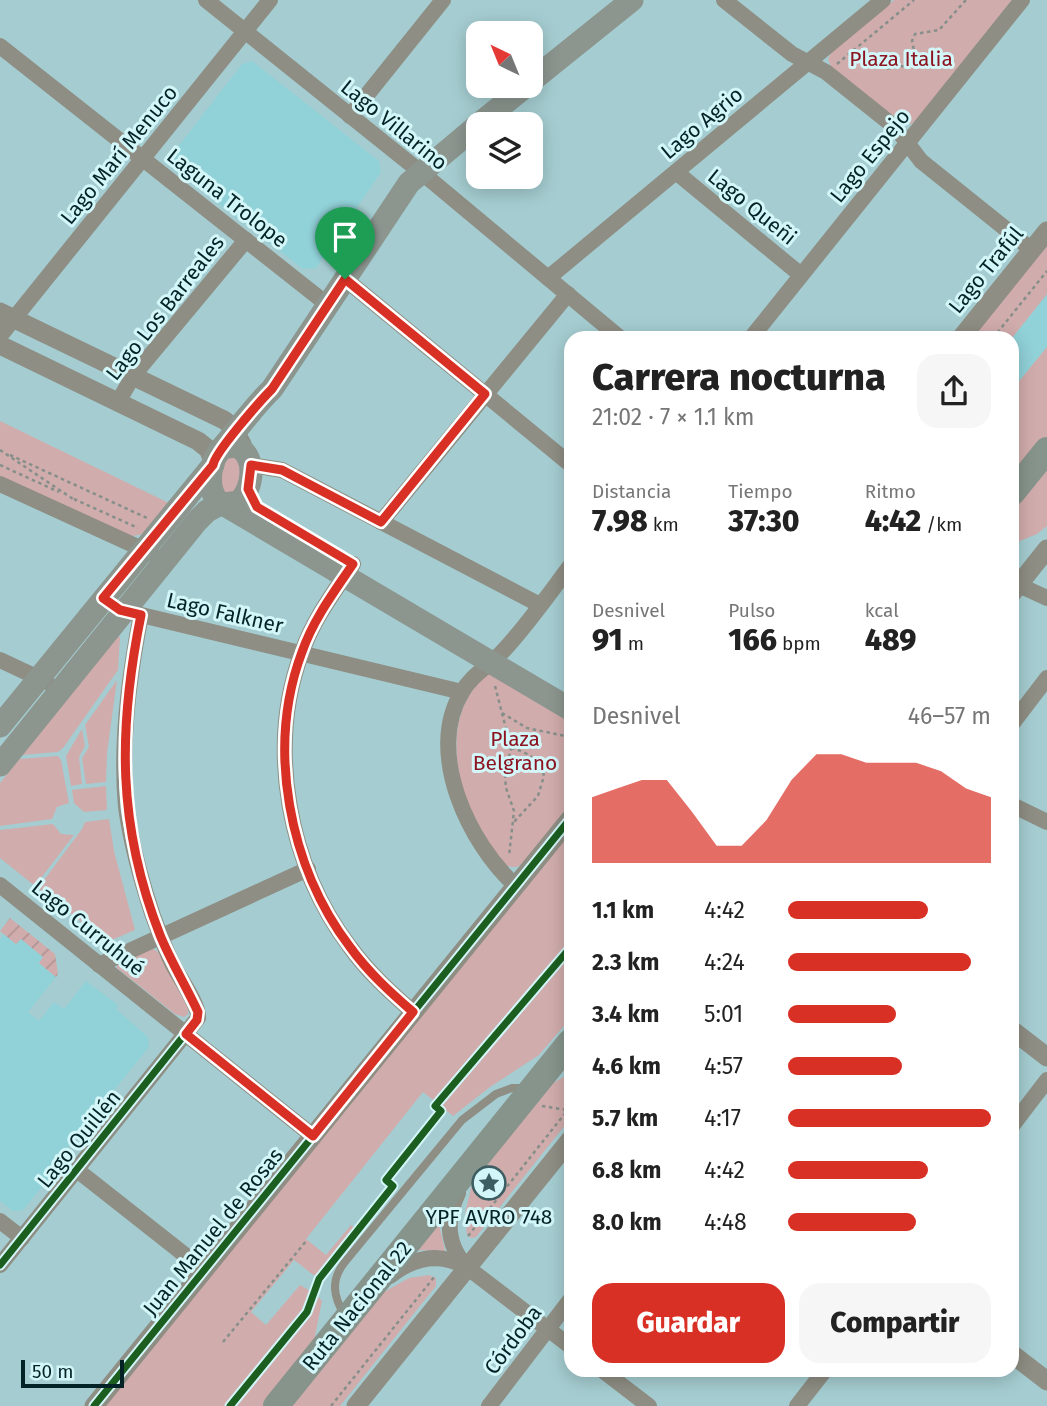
<!DOCTYPE html>
<html lang="es">
<meta charset="utf-8">
<style>
body{margin:0;font-family:"Fira Sans",sans-serif;background:#f6f6f6;color:#222;height:100vh;display:flex;flex-direction:column;font-size:26px;white-space:nowrap}
*{box-sizing:border-box;margin:0}
p{font-size:23px;color:#767676}
.icon{flex:none;width:38px;height:38px;fill:none;stroke:currentColor;stroke-width:2;stroke-linecap:round;stroke-linejoin:round}
.map{position:relative;flex:1;overflow:hidden}
.panel{position:absolute;left:564px;top:331px;width:455px;height:1046px;display:flex;flex-direction:column;background:#fff;border-radius:21px;box-shadow:0 4px 18px #0003}
.panel>*{flex:none}
.needle{width:46px;rotate:317deg}
.controls{position:absolute;left:466px;top:21px;display:grid;gap:14px}
.controls a{display:grid;place-items:center;width:77px;height:77px;border-radius:14px;background:#fff;box-shadow:0 4px 18px #0003;font-size:35px}
.scale{position:absolute;left:21px;bottom:18px;width:103px;box-sizing:border-box;padding-left:7px;border:4px solid #042326;border-top:0;font-size:19px;line-height:24px;white-space:nowrap;color:#042326;-webkit-text-stroke:5px #d3f6f9;paint-order:stroke}
.pin{position:absolute;display:grid;place-items:center;width:60px;height:60px;color:#fff;margin:-72px -30px;border-radius:50% 50% 50% 0;rotate:-45deg;box-shadow:0 0 7px #0007}
.pin .icon{rotate:45deg}
.round{display:grid;place-items:center;flex:none;width:74px;height:74px;border-radius:21px;background:#f6f6f6}
.summary{display:flex;align-items:center;justify-content:space-between;height:119px;padding:0 28px}
h1{font-size:38px;font-weight:800;line-height:52px}
.metrics{display:grid;grid-template-columns:repeat(3,1fr);gap:10px;height:119px;padding:7px 28px}
.metrics div{display:grid;align-content:center}
.metrics b{font-size:30px;font-weight:800}
.metrics small{font-size:19px;font-weight:400}
.metrics p{font-size:19px}
.chart{height:196px;padding:14px 28px}
.chart p{display:flex;justify-content:space-between}
.chart svg{width:100%;height:126px;margin-top:7px;fill:#d93025;opacity:.7}
.button{display:flex;gap:14px;margin-top:auto;padding:14px 28px}
.button a{flex:1;height:80px;border-radius:21px;background:#d93025;color:#fff;font-size:28px;font-weight:800;line-height:80px;text-align:center}
.button a+a{background:#f6f6f6;color:#222}
ul{padding:0 28px;list-style:none;font-size:23px}
li{display:grid;grid-template-columns:112px 84px 1fr;align-items:center;height:52px}
li i{height:18px;border-radius:9px;background:#d93025}
.map>svg:first-child{display:block}
.built{fill:#91d1d8}
.green{fill:#d1acac}
.garden{fill:url(#garden-furrows)}
.lines{fill:none;stroke-linecap:round;stroke-linejoin:round}
.path{stroke:#868f8a;stroke-width:2.5;stroke-dasharray:3.5 3.5;stroke-linecap:butt}
.service{stroke:#8e8e84;stroke-width:8}
.minor{stroke:#8e8e84;stroke-width:16}
.tertiary{stroke:#8e8e84;stroke-width:19}
.secondary{stroke:#8c968f;stroke-width:23}
.trunk{stroke:#86948c;stroke-width:26}
.cycleway-casing{stroke:#d3f6f9;stroke-width:11}
.cycleway{stroke:#1b5e20;stroke-width:7}
.route-casing{stroke:#fff;stroke-width:14}
.route{stroke:#d93025;stroke-width:9}
.labels{text-anchor:middle;stroke-width:6;stroke-linejoin:round;paint-order:stroke}
.park-label{font-size:21px;fill:#8c1521;stroke:#d3f6f9}
.street-label{font-size:21px;fill:#042326;stroke:#d3f6f9}
.poi-label{font-size:21px;fill:#042326;stroke:#d3f6f9}
</style>
<div class="map">
<svg width="1047" height="1406" viewBox="0 0 1047 1406">
<defs>
<pattern id="garden-furrows" width="10" height="10" patternUnits="userSpaceOnUse" patternTransform="scale(1.75)"><rect width="10" height="10" fill="#d1acac"/><path d="M-1 1l2-2M0 10L10 0M9 11l2-2" fill="none" stroke="#b29494"/></pattern>
</defs>
<rect width="100%" height="100%" fill="#a5cdd1"/>
<g class="built">
<path d="M252,61L379,161L381,172L316,268L303,269L172,168L170,157L242,64Z"/>
<path d="M1047,294V347L1012,390V338Z"/>
<path d="M4,934L16,944L21,939L44,957L39,963L56,977L28,1012L39,1021L54,1002L64,1009L86,981L118,1005L116,1009L148,1037L149,1047L52,1167L55,1171L23,1210L13,1211L0,1201V940Z"/>
</g>
<g class="green">
<path d="M894,0H1012L917,120L911,124L902,125L832,69L828,59L832,51Z"/>
<path d="M1047,243V294L1012,338H971Z"/>
<path d="M1047,347V437L1012,481V390Z"/>
<path d="M0,421L171,504L144,534L132,536L0,476Z"/>
<path d="M241,456L240,491L222,495L220,464L223,457Z"/>
<path d="M1047,467V526L1037,534L1012,544V511Z"/>
<path d="M118,636L120,637L118,670L63,748L58,752L22,755Z"/>
<path d="M490,673L570,719V806L527,860C522,865 516,869 508,866C497,861 491,847 485,836C480,827 473,818 469,808C451,765 448,702 490,673Z"/>
<path d="M117,680L107,753L106,782L86,784L82,758L89,747L85,725Z"/>
<path d="M82,729L85,746L79,757L82,784L71,786L66,756Z"/>
<path d="M58,756L61,760L69,803L57,807L52,819L0,826V783L19,759Z"/>
<path d="M106,786L107,810L84,812L74,803L72,790Z"/>
<path d="M109,819L114,851L135,930L107,942L38,888L82,829L85,822Z"/>
<path d="M53,824L61,834L74,835L35,886L0,858V830Z"/>
<path d="M570,833V1019L539,1055L490,1087L453,1116L423,1092L306,1239L326,1255L351,1225L355,1228L316,1277L294,1260L251,1312L266,1325L300,1285L317,1295L322,1301L314,1341L263,1406H105Z"/>
<path d="M152,948L158,952L188,1008V1014L184,1017L175,1014L117,968V965Z"/>
<path d="M570,1073V1119L476,1237L471,1238L467,1235L465,1214L472,1184L550,1085Z"/>
<path d="M439,1224L445,1251L417,1250Z"/>
<path d="M429,1275L436,1278V1286L340,1406H291L384,1292L409,1278Z"/>
</g>
<path class="garden" d="M10,918L55,954L58,974L56,977L39,963L43,957L21,939L16,944L0,931Z"/>
<g class="lines">
<g class="path">
<path d="M850,54L860,61L872,60L885,69L910,65L916,59L912,41L915,34L939,30L966,0"/>
<path d="M837,64L914,0"/>
<path d="M993,338L1047,271"/>
<path d="M0,450L76,501"/>
<path d="M10,455L147,518"/>
<path d="M0,465L59,492"/>
<path d="M74,499L138,528"/>
<path d="M495,686L511,748L505,776L506,788L514,811L509,856"/>
<path d="M502,713L527,728L570,737"/>
<path d="M511,748C527,752 541,760 544,776L538,796L513,823"/>
<path d="M542,1106L567,1110"/>
<path d="M468,1236L570,1107"/>
<path d="M223,1342L307,1240"/>
<path d="M331,1406L435,1276"/>
</g>
<path class="service" d="M344,1314C333,1296 331,1280 344,1263L462,1120L496,1094L512,1088H527"/>
<g class="minor">
<path d="M206,0L433,182L620,338"/>
<path d="M724,0L792,54L826,72L896,128L921,161L1032,250"/>
<path d="M0,46L328,305"/>
<path d="M350,116L443,0"/>
<path d="M676,172L801,275"/>
<path d="M548,278L883,0"/>
<path d="M345,279L570,464"/>
<path d="M0,336L270,0"/>
<path d="M751,338L1022,0"/>
<path d="M118,402L133,376L246,240"/>
<path d="M251,465L282,470L540,605"/>
<path d="M0,484L151,553"/>
<path d="M381,522L568,294"/>
<path d="M353,564C334,592 313,620 302,652C266,748 289,867 350,947C368,972 390,992 413,1012"/>
<path d="M1012,582L1047,598"/>
<path d="M133,613L462,692"/>
<path d="M0,660L47,682"/>
<path d="M1012,724L1047,678"/>
<path d="M1012,805L1047,822"/>
<path d="M0,885L313,1136"/>
<path d="M516,886C469,844 425,752 462,692C472,674 491,665 504,650C528,624 549,594 570,566"/>
<path d="M99,965L308,869"/>
<path d="M1012,1126L1047,1080"/>
<path d="M77,1170L204,1270"/>
<path d="M458,1193C446,1218 446,1244 466,1266"/>
<path d="M0,1221L22,1238"/>
<path d="M0,1265L198,1018C199,1004 180,979 173,965C165,949 159,932 153,916C141,880 131,844 126,807C120,744 129,676 141,615"/>
<path d="M390,1276C414,1257 440,1251 468,1268L570,1346"/>
<path d="M602,1370L649,1406"/>
<path d="M489,1406L570,1300"/>
<path d="M797,1406L825,1370"/>
</g>
<g class="tertiary">
<path d="M0,312L224,420L232,426L242,444"/>
<path d="M961,338L1047,231"/>
<path d="M0,345L198,441L208,449L214,462"/>
<path d="M1012,593L1047,549"/>
<path d="M1012,1030L1047,1057"/>
<path d="M1012,1354L1047,1381"/>
<path d="M94,1406L570,819"/>
<path d="M356,1406L570,1140"/>
</g>
<g class="secondary">
<path d="M530,82L632,0"/>
<path d="M479,124L526,86"/>
<path d="M218,452C237,431 252,408 272,389L409,183L478,125"/>
<path d="M225,504L239,502C254,488 257,455 236,446L223,448C209,459 206,488 218,501L570,709"/>
<path d="M0,726L213,465"/>
<path d="M0,765L197,521L207,511L222,503"/>
</g>
<g class="trunk">
<path d="M1012,493L1047,450"/>
<path d="M276,1406L570,1042"/>
</g>
<defs>
<g id="cycleway">
<path d="M0,1265L198,1018C199,1004 180,979 173,965C165,949 159,932 153,916C141,880 131,844 126,807C120,744 129,676 141,615"/>
<path d="M94,1406L570,819"/>
<path d="M230,1406L307,1312L319,1279L393,1186L386,1180L441,1111L435,1106L570,948"/>
</g>
</defs>
<use href="#cycleway" class="cycleway-casing"/>
<use href="#cycleway" class="cycleway"/>
</g>
<g class="lines">
<defs>
<path id="route" d="M345,279L485,394L381,522L282,470L251,465L248,489L257,507L353,564C334,592 313,620 302,652C266,748 289,867 350,947C368,972 390,992 413,1012L313,1136L186,1034L197,1020L198,1012C186,986 171,962 160,935C117,825 118,729 141,615L120,610L103,598L213,465C215,452 261,400 272,389Z"/>
</defs>
<use href="#route" class="route-casing"/>
<use href="#route" class="route"/>
</g>
<defs>
<symbol id="sight-ring" viewBox="-11 -11 22 22"><circle r="9.5" fill="#d3f6f9" stroke="#3c5e62" stroke-width="1.5"/><path d="M0-6L1.8-2.2L6-1.7L2.9 1.2L3.7 5.4L0 3.3L-3.7 5.4L-2.9 1.2L-6-1.7L-1.8-2.2Z" fill="#3c5e62"/></symbol>
</defs>
<g fill-rule="evenodd">
<use href="#sight-ring" x="470" y="1164" width="38" height="38"/>
</g>
<g class="labels">
<g class="park-label">
<text x="901" y="66">Plaza Italia</text>
<text x="515" y="746">Plaza<tspan x="515" dy="24">Belgrano</tspan></text>
</g>
<g class="street-label">
<text transform="translate(702 123) rotate(-40)" y="7">Lago Agrio</text>
<text transform="translate(394 125) rotate(39)" y="7">Lago Villarino</text>
<text transform="translate(119 155) rotate(-51)" y="7">Lago Marí Menuco</text>
<text transform="translate(870 156) rotate(-51)" y="7">Lago Espejo</text>
<text transform="translate(227 198) rotate(38)" y="7">Laguna Trolope</text>
<text transform="translate(752 207) rotate(39)" y="7">Lago Queñi</text>
<text transform="translate(986 270) rotate(-51)" y="7">Lago Trafúl</text>
<text transform="translate(165 308) rotate(-52)" y="7">Lago Los Barreales</text>
<text transform="translate(225 613) rotate(13)" y="7">Lago Falkner</text>
<text transform="translate(88 928) rotate(39)" y="7">Lago Curruhué</text>
<text transform="translate(79 1139) rotate(-51)" y="7">Lago Quillén</text>
<text transform="translate(213 1232) rotate(-51)" y="7">Juan Manuel de Rosas</text>
<text transform="translate(357 1306) rotate(-51)" y="7">Ruta Nacional 22</text>
<text transform="translate(513 1340) rotate(-53)" y="7">Córdoba</text>
</g>
<g class="poi-label">
<text x="489" y="1224">YPF AVRO 748</text>
</g>
</g>
</svg>
<div class="controls">
<a><svg class="needle" viewBox="-14 -14 28 28"><path d="M0-13l5 13h-10z" fill="#e53935"/><path d="M0 13l5-13h-10z" fill="#767676"/></svg></a>
<a><svg class="icon" aria-label="layers" viewBox="0 0 24 24"><path d="M12 4l9 5-9 5-9-5zM3 14l9 5 9-5"/></svg></a>
</div>
<div class="scale">50 m</div>
<div class="pin" style="left:345px;top:279px;background:#1e9e55"><svg class="icon" aria-label="arrive" viewBox="0 0 24 24"><path d="M6 21V4h12l-3 4 3 4H6"/></svg></div>
<section class="panel">
<div class="summary"><div><h1>Carrera nocturna</h1><p>21:02 · 7 × 1.1 km</p></div><a class="round"><svg class="icon" aria-label="share" viewBox="0 0 24 24"><path d="M12 15V3M7 8l5-5 5 5M5 13v7h14v-7"/></svg></a></div>
<div class="metrics">
<div><p>Distancia</p><b>7.98<small> km</small></b></div>
<div><p>Tiempo</p><b>37:30</b></div>
<div><p>Ritmo</p><b>4:42<small> /km</small></b></div>
</div>
<div class="metrics">
<div><p>Desnivel</p><b>91<small> m</small></b></div>
<div><p>Pulso</p><b>166<small> bpm</small></b></div>
<div><p>kcal</p><b>489</b></div>
</div>
<div class="chart"><p><span>Desnivel</span>46–57 m</p>
<svg viewBox="0 0 160 44" preserveAspectRatio="none"><path d="M0 44V21L10 18L20 15L30 15L40 26L50 38L60 38L70 29L80 15L90 6L100 6L110 9L120 9L130 9L140 12L150 18L160 21V44z"/></svg>
</div>
<ul>
<li><b>1.1 km</b>4:42<i style="width:69%"></i></li>
<li><b>2.3 km</b>4:24<i style="width:90%"></i></li>
<li><b>3.4 km</b>5:01<i style="width:53%"></i></li>
<li><b>4.6 km</b>4:57<i style="width:56%"></i></li>
<li><b>5.7 km</b>4:17<i style="width:100%"></i></li>
<li><b>6.8 km</b>4:42<i style="width:69%"></i></li>
<li><b>8.0 km</b>4:48<i style="width:63%"></i></li>
</ul>
<div class="button"><a>Guardar</a><a>Compartir</a></div>
</section>
</div>
